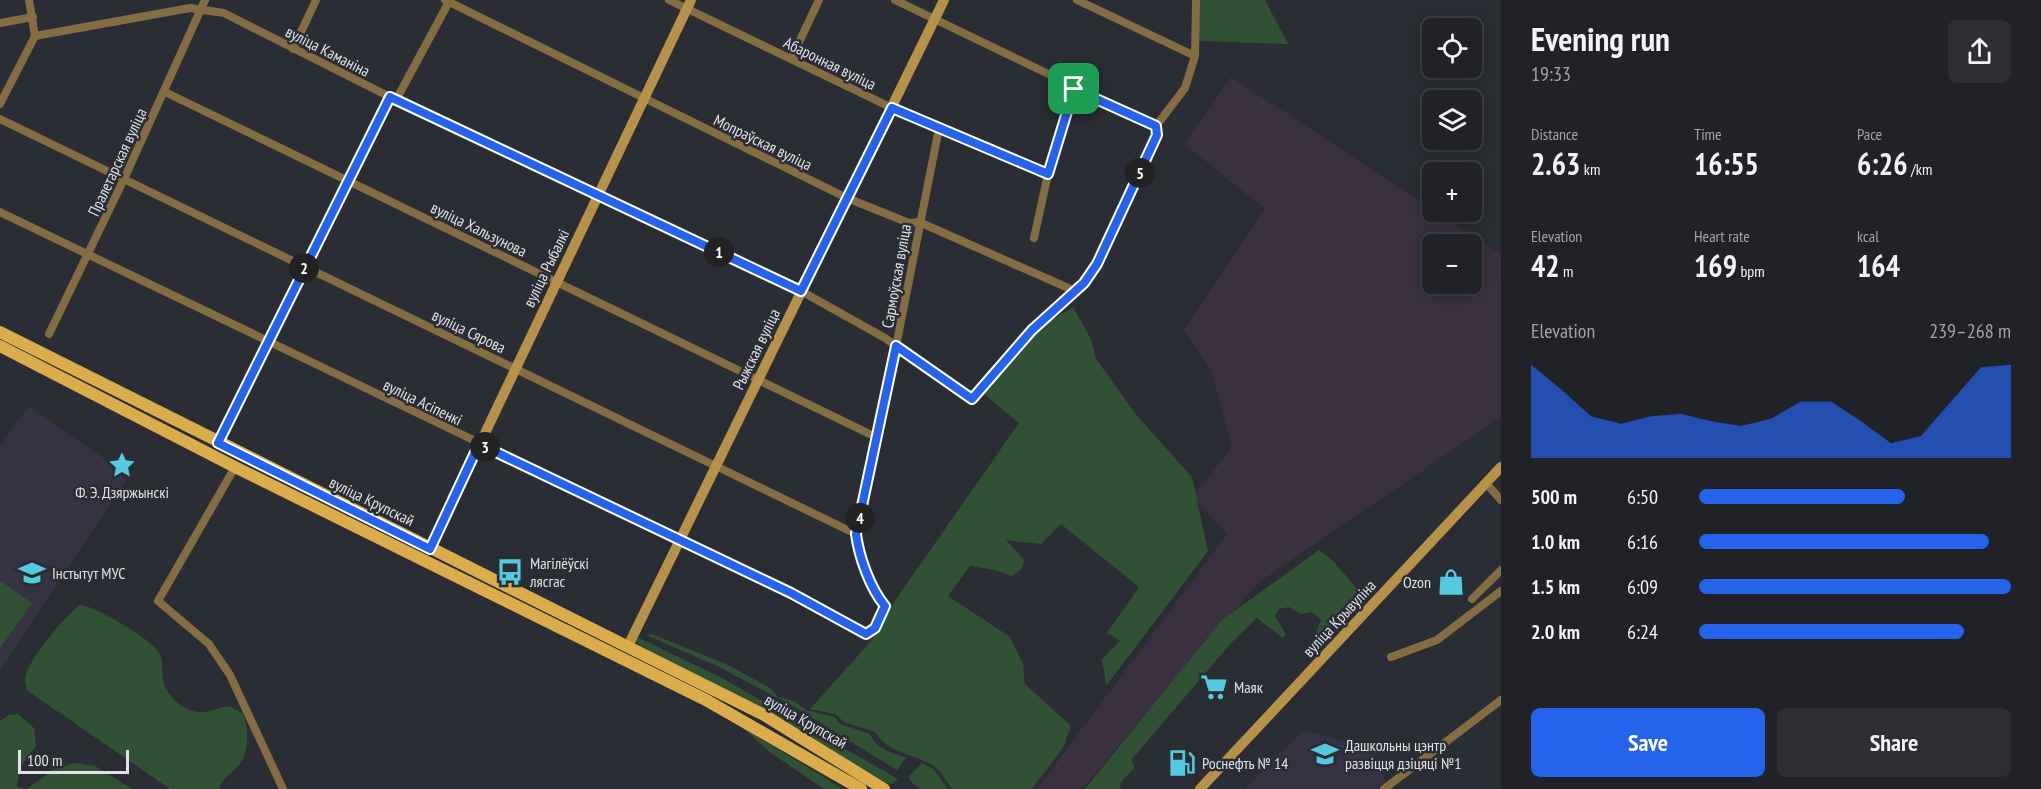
<!DOCTYPE html>
<meta charset="utf-8">
<style>
body{margin:0;font-family:"PT Sans Narrow",sans-serif;background:#2d2f34;color:#f1f3f6;height:100vh;display:flex;flex-direction:column;font-size:22px;white-space:nowrap}
*{box-sizing:border-box;margin:0}
p{font-size:20px;color:#a2a4a8}
.icon{flex:none;width:33px;height:33px;fill:none;stroke:currentColor;stroke-width:2;stroke-linecap:round;stroke-linejoin:round}
.map{position:relative;flex:1;overflow:hidden}
.sheet{display:flex;flex-direction:column;background:#202228;width:540px}
.sheet>*{flex:none}
.fabs{position:absolute;left:1422px;top:18px;display:grid;gap:12px}
.fabs a{display:grid;place-items:center;width:60px;height:60px;border-radius:9px;background:#202228;box-shadow:0 3px 15px #0003,0 0 0 2px #3d3f45;font-size:30px}
.scale{position:absolute;left:18px;bottom:15px;width:111px;box-sizing:border-box;padding-left:6px;border:3px solid #e0e1e7;border-top:0;font-size:16px;line-height:21px;white-space:nowrap;color:#e0e1e7;-webkit-text-stroke:4px #2b2d35;paint-order:stroke}
.pin{position:absolute;display:grid;place-items:center;width:51px;height:51px;color:#fff;margin:-26px;border-radius:12px;box-shadow:0 3px 9px #0006}
.km{position:absolute;width:30px;height:30px;margin:-15px;border-radius:50%;background:#222;color:#fff;font-size:16px;line-height:30px;text-align:center}
.round{display:grid;place-items:center;flex:none;width:63px;height:63px;border-radius:9px;background:#2d2f34}
.summary{display:flex;align-items:center;justify-content:space-between;height:102px;padding:0 30px}
h1{font-size:33px;font-weight:800;line-height:45px}
.figures{display:grid;grid-template-columns:repeat(3,1fr);gap:9px;height:102px;padding:6px 30px}
.figures div{display:grid;align-content:center}
.figures b{font-size:30px;font-weight:800}
.figures small{font-size:16px;font-weight:400}
.figures p{font-size:16px}
.chart{height:168px;padding:12px 30px}
.chart p{display:flex;justify-content:space-between}
.chart svg{width:100%;height:108px;margin-top:6px;fill:#2563eb;opacity:.7}
.cta{display:flex;gap:12px;margin-top:auto;padding:12px 30px}
.cta a{flex:1;height:69px;border-radius:9px;background:#2563eb;color:#fff;font-size:24px;font-weight:800;line-height:69px;text-align:center}
.cta a+a{background:#2d2f34;color:#f1f3f6}
ul{padding:0 30px;list-style:none;font-size:20px}
li{display:grid;grid-template-columns:96px 72px 1fr;align-items:center;height:45px}
li i{height:15px;border-radius:8px;background:#2563eb}
main{display:flex;flex:1;min-height:0}
.map>svg:first-child{display:block}
.industrial{fill:#3a303f;fill-rule:evenodd}
.education{fill:#353243}
.green{fill:#315134}
.lines{fill:none;stroke-linecap:round;stroke-linejoin:round}
.street{stroke:#846d42;stroke-width:8}
.secondary{stroke:#b59149;stroke-width:10}
.primary{stroke:#dbac4c;stroke-width:12}
.route-casing{stroke:#fff;stroke-width:12}
.route{stroke:#2563eb;stroke-width:8}
.labels{text-anchor:middle;stroke-width:5;stroke-linejoin:round;paint-order:stroke}
.street-label{font-size:16px;fill:#e0e1e7;stroke:#2b2d35}
.poi-label{font-size:16px;fill:#e0e1e7;stroke:#2b2d35;text-anchor:start}
</style>
<main>
<div class="map">
<svg width="1501" height="789" viewBox="0 0 1501 789">
<rect width="100%" height="100%" fill="#2b2d35"/>
<path class="industrial" d="M1231,77L1501,254V417L1258,583L1082,789H1037L1227,534L1193,497L1232,447L1211,370L1184,330L1265,209L1184,144ZM1432,244H1472V284H1432Z"/>
<g class="education">
<path d="M29,406L129,476L0,671V445Z"/>
<path d="M1303,730L1364,746L1386,781L1375,789H1245Z"/>
</g>
<g class="green">
<path d="M1199,0H1265L1288,44L1199,41Z"/>
<path d="M1073,307L1091,339L1096,359L1137,416L1192,477L1208,551L1106,686L1102,659L1120,641L1107,633L1139,587L1061,524L1041,544L1006,540L1024,560L1022,568L1012,576L995,570L970,566L948,596L1010,637L1023,664L1025,684L1071,726L1063,748L1032,789H952C947,782 941,771 935,767C914,753 889,754 875,732L844,722L835,714L810,709L872,640L894,602L1019,423L984,394L1026,336Z"/>
<path d="M1319,550L1332,560L1360,592L1357,602L1319,641L1314,639L1321,620L1312,612L1301,614L1289,607L1279,609L1275,616L1286,634L1283,638L1257,618L1231,643L1132,759L1134,768L1121,782L1120,789H1085L1222,620Z"/>
<path d="M0,581L32,603L0,648Z"/>
<path d="M80,605C95,606 151,639 159,652C164,661 161,671 163,680C166,695 182,711 199,712C208,713 220,707 230,706L243,714C250,733 250,757 233,771C226,777 222,780 219,789H170L28,691C26,686 24,682 25,677C28,661 66,614 80,605Z"/>
<path d="M652,634L728,665L770,688L778,697L794,701L806,710L835,717L840,724L870,734C876,748 891,754 906,757L897,770L791,705L717,666L646,635Z"/>
<path d="M635,636L722,678L898,779L892,784L886,783L800,730L641,646L635,640Z"/>
<path d="M18,714L34,728L36,746L20,767L17,786L24,789H0V721L9,715Z"/>
<path d="M743,728L843,789H824L771,753Z"/>
<path d="M74,763L95,766L132,789H27L53,770Z"/>
<path d="M922,763L933,769L948,789H920L910,781L909,776Z"/>
</g>
<g class="lines">
<g class="street">
<path d="M445,0L847,198L909,223L919,222L1075,291"/>
<path d="M669,0L892,108L1048,174"/>
<path d="M895,0L1156,126"/>
<path d="M1077,0L1195,56"/>
<path d="M0,23L33,17"/>
<path d="M35,36L190,8L224,13L390,97L801,291L885,338L972,400L1032,330L1084,283L1097,264L1157,135L1156,126"/>
<path d="M293,49L316,0"/>
<path d="M791,59L819,0"/>
<path d="M165,92L878,438"/>
<path d="M396,100L450,0"/>
<path d="M0,104L35,36L29,0"/>
<path d="M0,119L856,534C859,557 870,588 885,606L875,628L866,634L791,593L0,212"/>
<path d="M1156,126L1185,88L1195,56L1196,0"/>
<path d="M1034,238L1048,174L1074,89"/>
<path d="M49,334L124,179L205,0"/>
<path d="M218,443L390,97"/>
<path d="M235,467L158,601L209,644L230,675L283,789"/>
<path d="M1486,483L1501,500"/>
<path d="M856,534L878,438L939,128"/>
<path d="M1472,599L1501,570"/>
<path d="M1391,657L1437,640L1501,591"/>
<path d="M1384,789L1501,700"/>
</g>
<g class="secondary">
<path d="M430,549L691,0"/>
<path d="M628,646L944,0"/>
<path d="M1200,789L1501,467"/>
</g>
<g class="primary">
<path d="M0,332L764,715L884,789"/>
<path d="M0,346L235,467L706,700L861,789"/>
</g>
</g>
<g class="lines">
<defs>
<path id="route" d="M1074,89L1156,126L1157,135L1097,264L1084,283L1032,330L972,399L896,346L856,534C859,557 870,588 885,606L875,628L866,634L791,593L479,444L430,549L218,443L390,97L801,291L892,108L1048,174Z"/>
</defs>
<use href="#route" class="route-casing"/>
<use href="#route" class="route"/>
</g>
<defs>
<symbol id="sight-bare" viewBox="-9 -9 18 18"><path d="M0-6L1.8-2.2L6-1.7L2.9 1.2L3.7 5.4L0 3.3L-3.7 5.4L-2.9 1.2L-6-1.7L-1.8-2.2Z" fill="#54cade" stroke="#2b2d35" stroke-width="2.5" paint-order="stroke"/></symbol>
<symbol id="bus-bare" viewBox="-9 -9 18 18"><path d="M-5-6H5V4H4V6H2V4H-2V6H-4V4H-5ZM-3.5-4V0h7V-4ZM-3.5 1.2v1.5H-2V1.2ZM2 1.2v1.5H3.5V1.2Z" fill="#54cade" stroke="#2b2d35" stroke-width="2.5" paint-order="stroke"/></symbol>
<symbol id="university-bare" viewBox="-9 -9 18 18"><path d="M0-5L7-2L0 1L-7-2ZM-4 1L0 2.5L4 1V4Q0 6-4 4Z" fill="#54cade" stroke="#2b2d35" stroke-width="2.5" paint-order="stroke"/></symbol>
<symbol id="shop-bare" viewBox="-9 -9 18 18"><path d="M-5-2.5h2.3a2.7 3.5 0 0 1 5.4 0H5L5.5 6h-11ZM-1.5-2.5h3a1.5 2.3 0 0 0-3 0Z" fill="#54cade" stroke="#2b2d35" stroke-width="2.5" paint-order="stroke"/></symbol>
<symbol id="supermarket-bare" viewBox="-9 -9 18 18"><path d="M-6-5.5h2.5l.6 2H6L4.5 2H-2.5L-4.4-4H-6ZM-1.5 3.2a1.3 1.3 0 1 0 .1 0ZM3 3.2a1.3 1.3 0 1 0 .1 0Z" fill="#54cade" stroke="#2b2d35" stroke-width="2.5" paint-order="stroke"/></symbol>
<symbol id="school-bare" viewBox="-9 -9 18 18"><path d="M0-5L7-2L0 1L-7-2ZM-4 1L0 2.5L4 1V4Q0 6-4 4Z" fill="#54cade" stroke="#2b2d35" stroke-width="2.5" paint-order="stroke"/></symbol>
<symbol id="fuel-bare" viewBox="-9 -9 18 18"><path d="M-5.5-6h7V0h2V4h1.3V-2.5L3-4.5l.8-.8L6-3V5H2.5V1h-1V6h-7ZM-4.2-4.7v3.2H.2V-4.7Z" fill="#54cade" stroke="#2b2d35" stroke-width="2.5" paint-order="stroke"/></symbol>
</defs>
<g fill-rule="evenodd">
<use href="#sight-bare" x="103" y="446" width="38" height="38"/>
<use href="#bus-bare" x="491" y="553" width="38" height="38"/>
<use href="#university-bare" x="13" y="554" width="38" height="38"/>
<use href="#shop-bare" x="1432" y="563" width="38" height="38"/>
<use href="#supermarket-bare" x="1195" y="668" width="38" height="38"/>
<use href="#school-bare" x="1306" y="735" width="38" height="38"/>
<use href="#fuel-bare" x="1163" y="744" width="38" height="38"/>
</g>
<g class="labels">
<g class="street-label">
<text transform="translate(328 51) rotate(27)" y="6">вуліца Каманіна</text>
<text transform="translate(830 63) rotate(26)" y="6">Абаронная вуліца</text>
<text transform="translate(763 142) rotate(26)" y="6">Мопраўская вуліца</text>
<text transform="translate(117 162) rotate(-65)" y="6">Пралетарская вуліца</text>
<text transform="translate(479 229) rotate(26)" y="6">вуліца Хальзунова</text>
<text transform="translate(546 268) rotate(-64)" y="6">вуліца Рыбалкі</text>
<text transform="translate(896 276) rotate(-80)" y="6">Сармоўская вуліца</text>
<text transform="translate(469 331) rotate(26)" y="6">вуліца Сярова</text>
<text transform="translate(756 349) rotate(-64)" y="6">Рыжская вуліца</text>
<text transform="translate(423 402) rotate(26)" y="6">вуліца Асіпенкі</text>
<text transform="translate(372 501) rotate(26)" y="6">вуліца Крупскай</text>
<text transform="translate(1339 618) rotate(-47)" y="6">вуліца Крывуліна</text>
<text transform="translate(806 721) rotate(30)" y="6">вуліца Крупскай</text>
</g>
<g class="poi-label">
<text x="122" y="498" text-anchor="middle">Ф. Э. Дзяржынскі</text>
<text x="530" y="569">Магілёўскі<tspan x="530" dy="18">лясгас</tspan></text>
<text x="52" y="579">Інстытут МУС</text>
<text x="1431" y="588" text-anchor="end">Ozon</text>
<text x="1234" y="693">Маяк</text>
<text x="1345" y="751">Дашкольны цэнтр<tspan x="1345" dy="18">развіцця дзіцяці №1</tspan></text>
<text x="1202" y="769">Роснефть № 14</text>
</g>
</g>
</svg>
<div class="fabs">
<a><svg class="icon" aria-label="locate" viewBox="0 0 24 24"><circle cx="12" cy="12" r="6"/><path d="M12 2v4M12 18v4M2 12h4M18 12h4"/></svg></a>
<a><svg class="icon" aria-label="layers" viewBox="0 0 24 24"><path d="M12 4l9 5-9 5-9-5zM3 14l9 5 9-5"/></svg></a>
<a>+</a>
<a>−</a>
</div>
<div class="scale">100 m</div>
<div class="pin" style="left:1074px;top:89px;background:#1e9e55"><svg class="icon" aria-label="arrive" viewBox="0 0 24 24"><path d="M6 21V4h12l-3 4 3 4H6"/></svg></div>
<b class="km" style="left:719px;top:252px">1</b>
<b class="km" style="left:304px;top:268px">2</b>
<b class="km" style="left:485px;top:447px">3</b>
<b class="km" style="left:860px;top:518px">4</b>
<b class="km" style="left:1140px;top:173px">5</b>
</div>
<section class="sheet">
<div class="summary"><div><h1>Evening run</h1><p>19:33</p></div><a class="round"><svg class="icon" aria-label="share" viewBox="0 0 24 24"><path d="M12 15V3M7 8l5-5 5 5M5 13v7h14v-7"/></svg></a></div>
<div class="figures">
<div><p>Distance</p><b>2.63<small> km</small></b></div>
<div><p>Time</p><b>16:55</b></div>
<div><p>Pace</p><b>6:26<small> /km</small></b></div>
</div>
<div class="figures">
<div><p>Elevation</p><b>42<small> m</small></b></div>
<div><p>Heart rate</p><b>169<small> bpm</small></b></div>
<div><p>kcal</p><b>164</b></div>
</div>
<div class="chart"><p><span>Elevation</span>239–268 m</p>
<svg viewBox="0 0 160 44" preserveAspectRatio="none"><path d="M0 44V6L10 16L20 27L30 30L40 27L50 26L60 29L70 31L80 28L90 21L100 21L110 29L120 38L130 35L140 21L150 7L160 6V44z"/></svg>
</div>
<ul>
<li><b>500 m</b>6:50<i style="width:66%"></i></li>
<li><b>1.0 km</b>6:16<i style="width:93%"></i></li>
<li><b>1.5 km</b>6:09<i style="width:100%"></i></li>
<li><b>2.0 km</b>6:24<i style="width:85%"></i></li>
</ul>
<div class="cta"><a>Save</a><a>Share</a></div>
</section>
</main>
